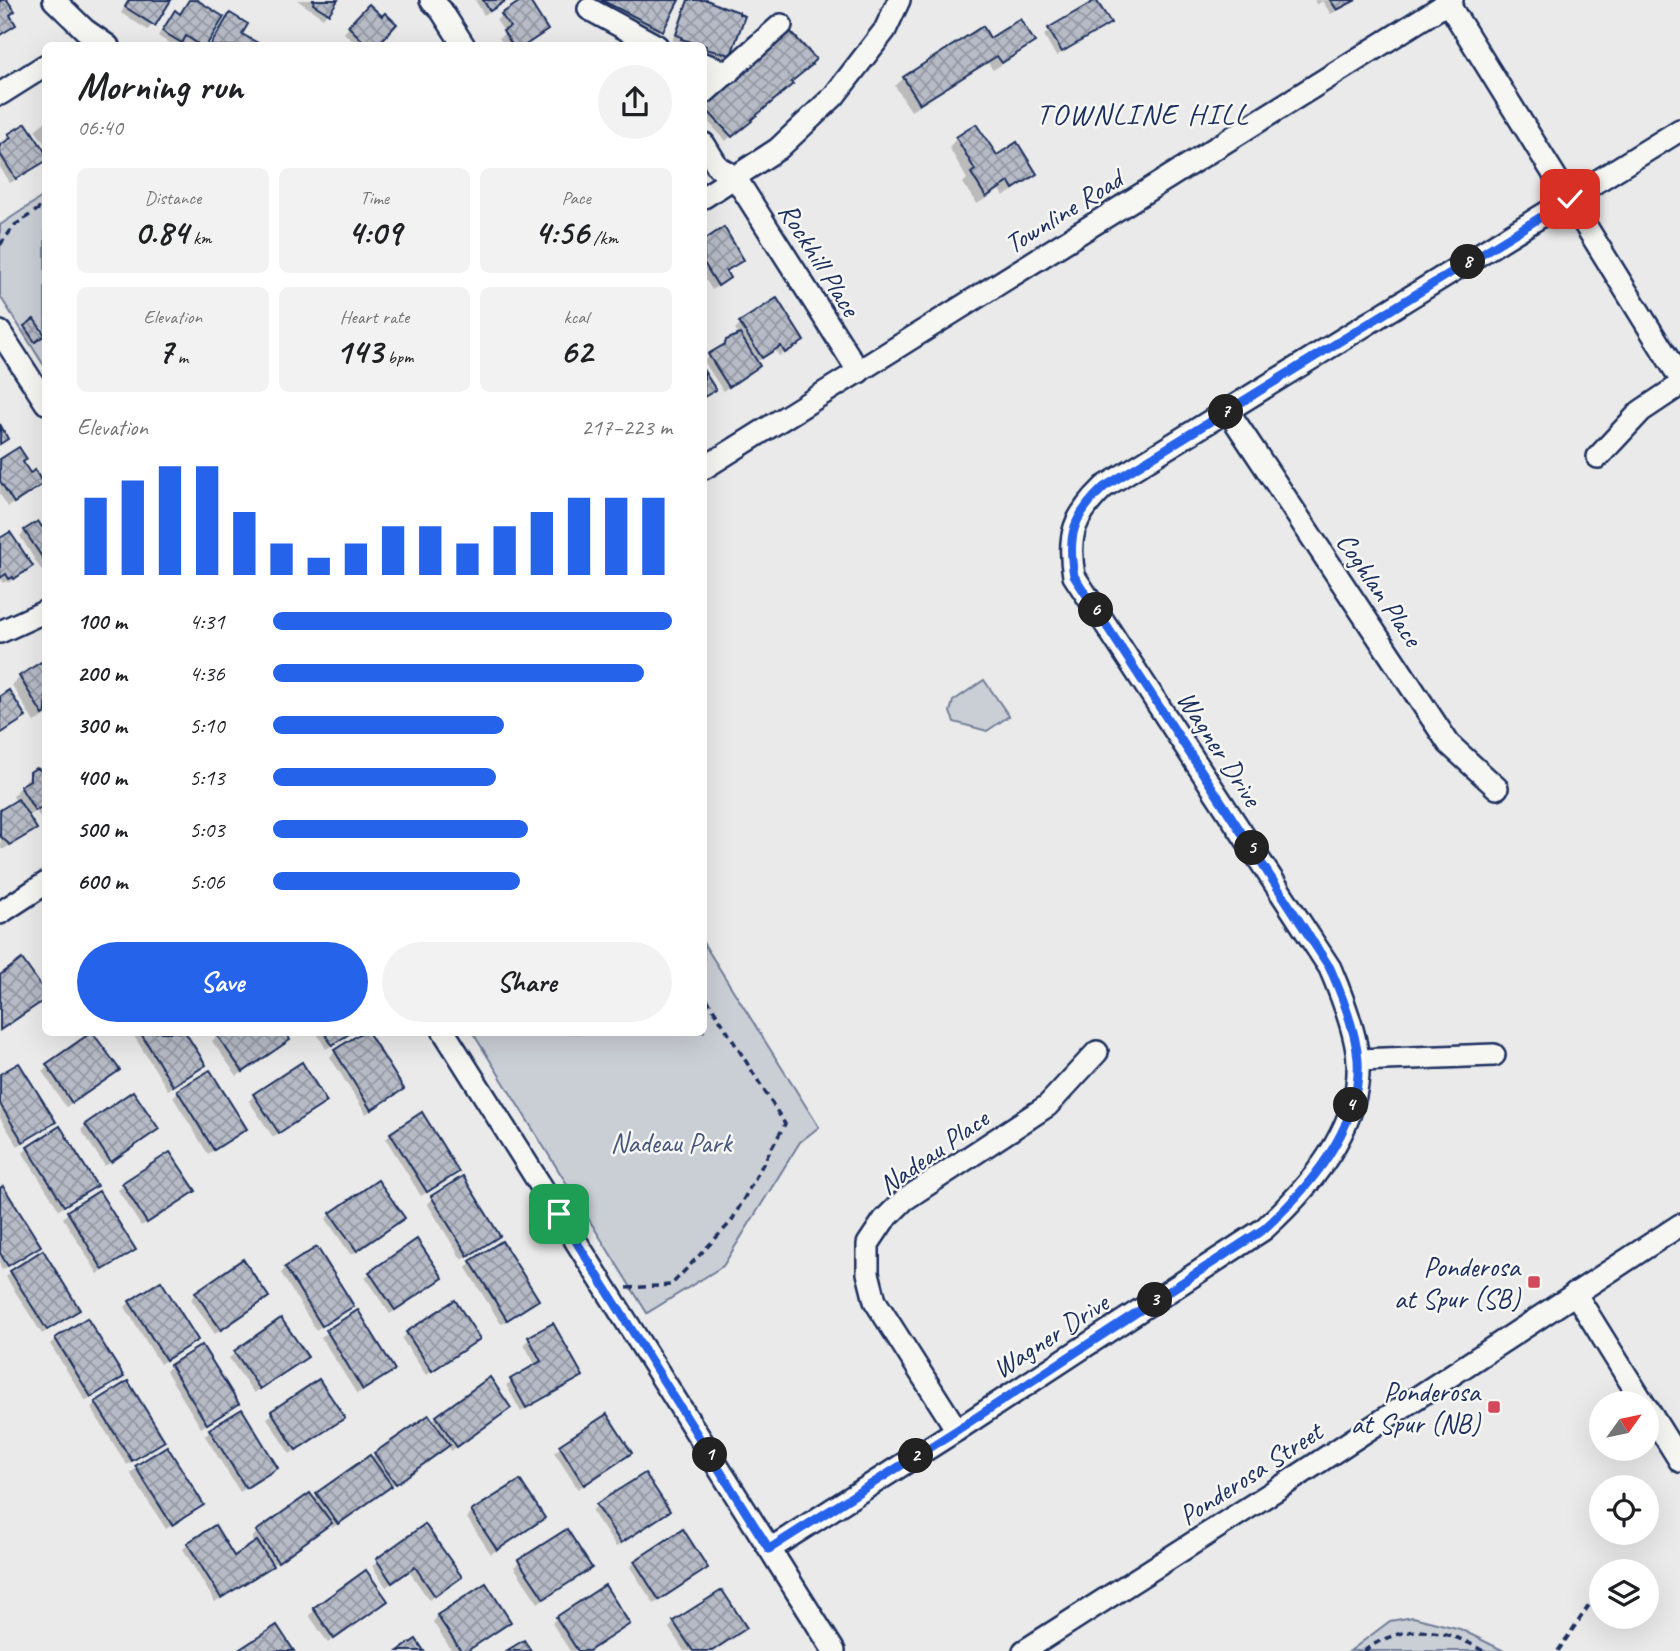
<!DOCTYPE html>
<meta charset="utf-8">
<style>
body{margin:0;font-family:Caveat,sans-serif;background:#f2f2f2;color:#202124;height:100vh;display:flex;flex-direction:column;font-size:26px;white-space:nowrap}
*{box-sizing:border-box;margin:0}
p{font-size:23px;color:#757577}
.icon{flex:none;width:38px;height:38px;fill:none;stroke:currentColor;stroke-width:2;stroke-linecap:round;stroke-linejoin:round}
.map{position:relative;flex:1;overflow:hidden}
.panel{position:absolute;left:42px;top:42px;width:665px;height:994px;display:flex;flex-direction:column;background:#fff;border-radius:10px;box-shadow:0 7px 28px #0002}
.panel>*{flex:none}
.needle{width:46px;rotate:57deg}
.tools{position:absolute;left:1589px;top:1391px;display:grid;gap:14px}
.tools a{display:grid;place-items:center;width:70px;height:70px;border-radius:50%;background:#fff;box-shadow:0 7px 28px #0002;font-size:35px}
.pin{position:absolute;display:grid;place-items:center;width:60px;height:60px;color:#fff;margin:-30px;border-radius:14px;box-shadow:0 4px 10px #0006}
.km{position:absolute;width:35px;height:35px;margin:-18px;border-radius:50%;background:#222;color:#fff;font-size:19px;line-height:35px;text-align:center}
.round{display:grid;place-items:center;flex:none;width:74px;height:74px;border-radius:37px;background:#f2f2f2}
.headline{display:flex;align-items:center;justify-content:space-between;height:119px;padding:0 35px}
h1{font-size:38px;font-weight:600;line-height:52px}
.stats{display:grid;grid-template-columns:repeat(3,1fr);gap:10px;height:119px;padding:7px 35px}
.stats div{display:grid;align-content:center;border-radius:10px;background:#f2f2f2;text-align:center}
.stats b{font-size:35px;font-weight:600}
.stats small{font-size:19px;font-weight:400}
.stats p{font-size:19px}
.chart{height:196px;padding:14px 35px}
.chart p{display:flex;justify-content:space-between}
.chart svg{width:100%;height:126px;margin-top:7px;stroke:#2563eb;stroke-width:6}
.action{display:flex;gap:14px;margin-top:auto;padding:14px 35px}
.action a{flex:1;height:80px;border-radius:42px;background:#2563eb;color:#fff;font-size:28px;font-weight:600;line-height:80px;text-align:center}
.action a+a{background:#f2f2f2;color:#202124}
ul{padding:0 35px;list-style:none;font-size:23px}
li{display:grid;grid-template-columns:112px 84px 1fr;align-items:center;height:52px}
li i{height:18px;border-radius:9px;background:#2563eb}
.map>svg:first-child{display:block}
.green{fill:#caced5;stroke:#727e9a;stroke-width:2}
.shadow{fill:#0003}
.building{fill:url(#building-cross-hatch);stroke:#1b2f5e;stroke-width:2}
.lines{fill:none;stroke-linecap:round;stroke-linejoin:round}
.minor-casing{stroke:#1b2f5e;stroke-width:26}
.path{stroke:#1b2f5e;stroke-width:3.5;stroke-dasharray:7 5;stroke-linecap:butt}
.minor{stroke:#f6f6f2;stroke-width:21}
.route-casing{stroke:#fff;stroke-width:14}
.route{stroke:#2563eb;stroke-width:9}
.poi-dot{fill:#d1495b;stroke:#f6f6f2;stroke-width:2.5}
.labels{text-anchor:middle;stroke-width:5;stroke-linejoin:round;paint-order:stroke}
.street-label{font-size:28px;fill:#1b2f5e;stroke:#f6f6f2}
.park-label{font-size:28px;fill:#47577c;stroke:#f6f6f2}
.poi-label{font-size:28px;fill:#1b2f5e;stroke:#f6f6f2;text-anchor:end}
.neighbourhood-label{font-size:30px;letter-spacing:2px;fill:#1b2f5e;stroke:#f6f6f2}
</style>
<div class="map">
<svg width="1680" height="1651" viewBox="0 0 1680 1651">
<defs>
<pattern id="building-cross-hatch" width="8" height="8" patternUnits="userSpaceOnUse" patternTransform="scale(1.75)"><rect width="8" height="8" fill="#b6bbc6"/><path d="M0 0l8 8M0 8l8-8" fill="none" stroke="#9398a4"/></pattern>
</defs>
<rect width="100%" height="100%" fill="#e9eae9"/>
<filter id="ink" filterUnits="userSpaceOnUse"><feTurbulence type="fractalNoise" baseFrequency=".0143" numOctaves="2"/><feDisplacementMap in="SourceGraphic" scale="14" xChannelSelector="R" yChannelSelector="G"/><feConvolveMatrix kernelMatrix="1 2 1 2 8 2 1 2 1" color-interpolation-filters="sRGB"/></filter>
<g filter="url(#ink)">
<g class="green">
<path d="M45,195V367L0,296V225Z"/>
<path d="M984,680L1009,716L987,731L954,722L950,712L953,701Z"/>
<path d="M704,944L819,1127L800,1142L723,1266L647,1313L473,1033L704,1032Z"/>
<path d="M1413,1617L1460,1629L1504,1651H1350L1390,1621Z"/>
</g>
<g class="shadow">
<path d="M129,0H169L148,30L121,13Z"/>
<path d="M190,0H193L204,46H188L181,42L177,46H173L158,36L170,18L175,12L179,15Z"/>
<path d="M297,0H336L323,18Z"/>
<path d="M475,0H508L484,15Z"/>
<path d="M527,0L524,46H504L499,38L505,33L496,20Z"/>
<path d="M587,0H677L662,30L656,35Z"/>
<path d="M688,0H700L730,54L724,60L704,54V46H681L672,41L685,4Z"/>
<path d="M1314,0H1355L1331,14L1322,1L1317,5Z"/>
<path d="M1097,2L1109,22L1056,56L1044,35Z"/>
<path d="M369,6L375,46H358L344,33Z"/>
<path d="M230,15L240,34L254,46H209Z"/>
<path d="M982,28L990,41L1032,42L1024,50L993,70L988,63L911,111L895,86L904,78Z"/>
<path d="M742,71L789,83L733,137L731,136L726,141L704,117V111Z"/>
<path d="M46,121V146L35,130Z"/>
<path d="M9,135L42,164L10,183L0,167V147L6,143L4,141Z"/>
<path d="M957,138L996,157L1035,174L1027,182L1004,196L1000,190L977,204L963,183L967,179L949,147Z"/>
<path d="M723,230L742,260L725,273L728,278L712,290L704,277V242Z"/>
<path d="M34,322L41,337L32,343L23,330Z"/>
<path d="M740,324L796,346L779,356L775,350L755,363L758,366L752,371L723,391L704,361L727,341L740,336L735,329Z"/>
<path d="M0,461L21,462L30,475L41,484L8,507L0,494Z"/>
<path d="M46,527V569L42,571L20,536L25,531Z"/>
<path d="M0,540L25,571L8,583L7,581L3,583L0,578Z"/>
<path d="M46,672V715L34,722L12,685L20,677Z"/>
<path d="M46,771V825L36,811L27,817L35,828L4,849H1L0,812L16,802L13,796L31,774Z"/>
<path d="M183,1032L203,1065L168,1090L132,1033Z"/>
<path d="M316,1032H353L326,1049Z"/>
<path d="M93,1034L118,1070L66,1107L42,1071Z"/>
<path d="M217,1036L283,1045L237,1076L212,1041Z"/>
<path d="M335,1052L402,1089L366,1114L330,1057Z"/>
<path d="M0,1076L54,1122L18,1146L0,1118Z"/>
<path d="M178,1092L244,1129L208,1154L173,1097Z"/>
<path d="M254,1095L320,1107L273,1137L249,1101Z"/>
<path d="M86,1125L151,1134L105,1166L81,1130Z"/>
<path d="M391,1134L457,1172L421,1196L386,1139Z"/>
<path d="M28,1148L94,1186L59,1210L23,1153Z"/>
<path d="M170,1154L188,1196L141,1226L118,1190Z"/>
<path d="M463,1179L498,1236L462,1260L427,1203Z"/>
<path d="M0,1190L33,1251L2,1270L0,1266Z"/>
<path d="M68,1212L134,1250L98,1274L63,1218Z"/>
<path d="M331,1214L397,1223L351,1255L326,1219Z"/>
<path d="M471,1262L537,1300L501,1324L466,1268Z"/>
<path d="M286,1268L352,1306L316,1330L281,1273Z"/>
<path d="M11,1272L77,1310L42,1334L6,1277Z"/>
<path d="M370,1273L436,1283L390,1314L365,1278Z"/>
<path d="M196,1293L267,1297L215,1334L191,1299Z"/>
<path d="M130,1302L196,1340L160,1364L125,1307Z"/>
<path d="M358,1313L393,1369L357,1394L321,1337Z"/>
<path d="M281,1321L300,1362L254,1393L229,1358Z"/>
<path d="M407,1333L478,1339L426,1375L402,1339Z"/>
<path d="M56,1339L122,1377L86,1401L50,1344Z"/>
<path d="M529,1339L581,1376L575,1381L521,1412L506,1385L536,1366L524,1344Z"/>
<path d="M171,1366L237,1404L201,1428L166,1371Z"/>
<path d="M319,1382L342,1418L290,1454L267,1418Z"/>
<path d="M96,1403L162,1441L127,1465L91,1408Z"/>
<path d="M509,1408L451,1451L448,1445L332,1528L329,1524L265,1570L215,1602L183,1549L188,1544L233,1558L256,1544L252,1538L257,1532L313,1499L376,1454L437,1417Z"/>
<path d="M607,1416L630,1453L578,1489L554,1452Z"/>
<path d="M210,1430L276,1468L240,1492L205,1436Z"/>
<path d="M167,1448L202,1505L166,1529L130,1473Z"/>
<path d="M597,1505L668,1511L616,1547L592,1511Z"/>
<path d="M472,1512L543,1518L491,1554L467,1518Z"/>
<path d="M425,1527L460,1577L429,1600L409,1571L386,1587L372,1566Z"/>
<path d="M519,1562L590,1568L538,1603L514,1567Z"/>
<path d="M635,1562L700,1573L654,1604L630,1567Z"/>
<path d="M366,1572L381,1606L328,1643L309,1615Z"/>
<path d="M438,1616L509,1622L467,1651H452L433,1622Z"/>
<path d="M557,1618L628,1624L589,1651H570L552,1623Z"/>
<path d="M674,1622L745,1628L713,1651H684L669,1628Z"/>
</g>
<g class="building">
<path d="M0,0H7L15,11L10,15L16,25L0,35Z"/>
<path d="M129,0H171L155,26L125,7Z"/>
<path d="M189,0H197L224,17L206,46H201L186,36L182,43L162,31L175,10L180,14Z"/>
<path d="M312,0H338L329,14L313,4L314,1Z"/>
<path d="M483,0H507L490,11Z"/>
<path d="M522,0H529L548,30L524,46H513L503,31L510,27L501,14Z"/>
<path d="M601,0H679L663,31Z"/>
<path d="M688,0H707L722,7V6L739,12V14L745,16L731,55L705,49L706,46L681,39L682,37L676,35Z"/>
<path d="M1096,0L1111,23L1062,52L1048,28Z"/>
<path d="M1330,0H1356L1337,10Z"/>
<path d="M369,4L382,16L385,13L397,24L377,46H368L348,26Z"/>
<path d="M230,13L248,24L242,34L258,43L256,46H210Z"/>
<path d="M1020,19L1035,42L1002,63L997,56L920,104L903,77L983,26L990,38Z"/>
<path d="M789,30L816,59L811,64L812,65L791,82L793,84L751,120L752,121L732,137L704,107L711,101L709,100Z"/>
<path d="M26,123L46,153V161L16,179L0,154V145L11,138L8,134Z"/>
<path d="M976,124L997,155L1017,142L1037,174L1013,189L1009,182L986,197L971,173L975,170L956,137Z"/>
<path d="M724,227L744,260L726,271L730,278L718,286L704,263V240Z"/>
<path d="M777,298L804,341L785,353L781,346L762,358L739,322Z"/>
<path d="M34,319L45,335L35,342L24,326Z"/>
<path d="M740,334L760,366L729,387L708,354L725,344L726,340Z"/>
<path d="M704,371L716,390L704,397Z"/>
<path d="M0,424L8,439L0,444Z"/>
<path d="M19,447L27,459L23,462L30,473L35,470L43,484L14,503L0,481V459Z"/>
<path d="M38,521L42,527L46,525V563L24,530Z"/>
<path d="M10,532L33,566L14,579L13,577L9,579L6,574L0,578V538Z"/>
<path d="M41,662L46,669V713L43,715L19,676Z"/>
<path d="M9,690L26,717L0,734V696Z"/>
<path d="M36,768L43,771L46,769V805L35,811L20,786L30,780V772Z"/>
<path d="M18,799L37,829L10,845L0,836V810Z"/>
<path d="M22,959L46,993V999L0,1030V975Z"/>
<path d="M92,1032L120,1070L72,1103L46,1064Z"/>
<path d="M140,1032H185L206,1065L173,1086Z"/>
<path d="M219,1032H286L290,1040L243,1072L216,1034Z"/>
<path d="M324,1032H352L332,1045Z"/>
<path d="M363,1032H368L404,1089L371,1110L334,1050Z"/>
<path d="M302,1062L327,1102L279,1133L253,1094Z"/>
<path d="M19,1063L56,1122L23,1142L0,1104V1074Z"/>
<path d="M210,1070L247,1129L214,1150L177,1090Z"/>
<path d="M133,1091L159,1129L111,1162L85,1124Z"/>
<path d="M422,1112L459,1172L427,1192L390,1133Z"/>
<path d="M60,1126L97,1186L64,1206L27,1147Z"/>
<path d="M170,1152L196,1191L147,1223L122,1183Z"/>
<path d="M463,1176L500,1236L468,1256L431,1196Z"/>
<path d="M378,1180L405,1218L357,1251L330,1213Z"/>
<path d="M3,1186L41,1246L8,1266L0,1253V1188Z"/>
<path d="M99,1191L136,1250L103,1270L67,1211Z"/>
<path d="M417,1239L443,1278L395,1310L369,1272Z"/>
<path d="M502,1241L539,1300L507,1320L470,1261Z"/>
<path d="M317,1247L354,1306L322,1326L285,1267Z"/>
<path d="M43,1250L80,1310L47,1330L10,1271Z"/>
<path d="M243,1259L269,1297L221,1330L195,1292Z"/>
<path d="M161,1281L198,1340L166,1360L129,1301Z"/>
<path d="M455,1300L480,1339L432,1371L406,1332Z"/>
<path d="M358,1310L395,1370L363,1390L326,1330Z"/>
<path d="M87,1318L124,1377L91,1397L55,1338Z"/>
<path d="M281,1318L308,1357L260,1389L234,1351Z"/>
<path d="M553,1323L583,1376L526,1408L510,1379L541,1361L528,1337Z"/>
<path d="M202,1345L239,1404L207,1424L170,1365Z"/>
<path d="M490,1377L511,1408L457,1447L436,1416Z"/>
<path d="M319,1379L345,1418L296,1450L271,1411Z"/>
<path d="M128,1381L165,1441L132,1461L95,1402Z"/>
<path d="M242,1409L278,1468L246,1488L209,1429Z"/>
<path d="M607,1414L632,1453L584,1485L559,1445Z"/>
<path d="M429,1415L450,1445L396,1484L374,1453Z"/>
<path d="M167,1446L204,1505L172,1525L135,1466Z"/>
<path d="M370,1455L392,1486L338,1524L316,1493Z"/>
<path d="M645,1473L670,1511L621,1543L596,1504Z"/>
<path d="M520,1480L545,1518L497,1550L471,1511Z"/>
<path d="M310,1493L332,1523L278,1562L256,1531Z"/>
<path d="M425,1524L462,1577L435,1596L415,1567L392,1583L376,1559Z"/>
<path d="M215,1525L234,1556L257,1541L273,1566L221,1598L187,1543Z"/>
<path d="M567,1529L592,1568L544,1599L518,1560Z"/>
<path d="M683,1529L708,1568L659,1600L634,1561Z"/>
<path d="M366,1570L388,1601L334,1639L313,1608Z"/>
<path d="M486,1583L511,1622L467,1651H461L437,1615Z"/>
<path d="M605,1585L630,1624L589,1651H578L556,1617Z"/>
<path d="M722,1590L747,1628L712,1651H693L673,1621Z"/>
<path d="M277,1625L294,1651H237Z"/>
<path d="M416,1639L424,1651H398Z"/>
<path d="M524,1640L531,1651H506Z"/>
</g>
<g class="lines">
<defs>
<g id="minor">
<path d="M54,0L85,30L108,46"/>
<path d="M431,0L441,10L464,46"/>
<path d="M1446,0L1680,378"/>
<path d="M589,9L657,46"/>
<path d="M704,64L728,73"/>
<path d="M704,93L781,25"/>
<path d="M0,94L46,65"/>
<path d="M704,144L718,167L735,177L859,372"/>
<path d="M704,197L778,149L834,96L885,30L899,0"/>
<path d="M0,332L46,403"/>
<path d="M1228,411L1449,744L1497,788"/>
<path d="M1598,457L1641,411L1680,385"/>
<path d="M704,468L1452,0"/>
<path d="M0,632L46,611"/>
<path d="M0,913L46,883"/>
<path d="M444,1032L834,1651"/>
<path d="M1358,1060L1494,1055"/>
<path d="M1575,1293L1644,1404"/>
<path d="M1647,1408L1680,1461"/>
<path d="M957,1430L875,1301L868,1273V1244L884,1220L904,1200L1047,1106L1097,1052"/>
<path d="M770,1549L957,1430L1264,1229C1310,1187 1362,1127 1358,1060C1356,1032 1341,994 1330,968L1074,576C1067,535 1074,516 1104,487L1680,130"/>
<path d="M1024,1651L1290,1481L1680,1225"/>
</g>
</defs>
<use href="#minor" class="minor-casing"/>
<g class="path">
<path d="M0,245L15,225L46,204"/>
<path d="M627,1288L671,1285L731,1222L785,1124L704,994"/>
<path d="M1364,1651C1402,1623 1444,1626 1483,1651"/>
<path d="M1558,1651L1598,1592"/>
</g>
<use href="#minor" class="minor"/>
</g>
</g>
<g class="lines" filter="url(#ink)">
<defs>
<path id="route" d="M559,1214L769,1549L957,1430L1264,1229C1310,1187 1362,1127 1358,1060C1356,1032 1341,993 1330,968L1074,576C1067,535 1073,516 1104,487L1570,199"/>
</defs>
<use href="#route" class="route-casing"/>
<use href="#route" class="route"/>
</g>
<g class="poi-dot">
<rect x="1527" y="1275" width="14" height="14" rx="3.5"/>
<rect x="1487" y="1400" width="14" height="14" rx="3.5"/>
</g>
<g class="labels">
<g class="street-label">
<text transform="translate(1063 211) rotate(-32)" y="10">Townline Road</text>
<text transform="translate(820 259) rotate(58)" y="10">Rockhill Place</text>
<text transform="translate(1380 589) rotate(56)" y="10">Coghlan Place</text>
<text transform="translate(1220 748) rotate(57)" y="10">Wagner Drive</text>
<text transform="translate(933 1151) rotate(-35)" y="10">Nadeau Place</text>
<text transform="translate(1050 1335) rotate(-33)" y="10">Wagner Drive</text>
<text transform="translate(1250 1473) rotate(-33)" y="10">Ponderosa Street</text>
</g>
<g class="park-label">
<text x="671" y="1152">Nadeau Park</text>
</g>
<g class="poi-label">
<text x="1520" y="1276">Ponderosa<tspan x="1520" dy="32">at Spur (SB)</tspan></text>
<text x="1480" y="1401">Ponderosa<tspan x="1480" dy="32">at Spur (NB)</tspan></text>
</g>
<g class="neighbourhood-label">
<text x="1143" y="124">TOWNLINE HILL</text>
</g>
</g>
</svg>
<div class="tools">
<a><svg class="needle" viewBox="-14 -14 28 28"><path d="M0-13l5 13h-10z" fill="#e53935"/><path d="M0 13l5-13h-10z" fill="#757577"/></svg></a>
<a><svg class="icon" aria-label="locate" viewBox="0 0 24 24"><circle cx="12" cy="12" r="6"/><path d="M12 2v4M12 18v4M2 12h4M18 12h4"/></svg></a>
<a><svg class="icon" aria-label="layers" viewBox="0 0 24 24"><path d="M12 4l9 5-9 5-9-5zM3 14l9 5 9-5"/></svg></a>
</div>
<div class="pin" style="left:559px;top:1214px;background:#1e9e55"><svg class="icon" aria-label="arrive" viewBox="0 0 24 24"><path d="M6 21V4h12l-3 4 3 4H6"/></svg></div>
<div class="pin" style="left:1570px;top:199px;background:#d93025"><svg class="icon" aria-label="check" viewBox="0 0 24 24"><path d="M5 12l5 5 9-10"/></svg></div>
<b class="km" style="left:710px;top:1455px">1</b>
<b class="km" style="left:916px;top:1456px">2</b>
<b class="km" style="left:1155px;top:1300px">3</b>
<b class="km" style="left:1351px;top:1105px">4</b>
<b class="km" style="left:1252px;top:848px">5</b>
<b class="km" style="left:1096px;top:610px">6</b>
<b class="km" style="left:1226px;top:412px">7</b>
<b class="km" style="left:1468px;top:262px">8</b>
<section class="panel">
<div class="headline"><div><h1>Morning run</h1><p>06:40</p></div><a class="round"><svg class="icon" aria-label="share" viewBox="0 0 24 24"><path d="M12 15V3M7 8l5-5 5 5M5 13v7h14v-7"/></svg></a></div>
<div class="stats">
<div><p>Distance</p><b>0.84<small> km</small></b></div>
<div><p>Time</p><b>4:09</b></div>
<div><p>Pace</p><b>4:56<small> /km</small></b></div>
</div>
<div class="stats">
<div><p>Elevation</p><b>7<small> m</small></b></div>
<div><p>Heart rate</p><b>143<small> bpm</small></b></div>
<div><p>kcal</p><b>62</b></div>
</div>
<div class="chart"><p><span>Elevation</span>217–223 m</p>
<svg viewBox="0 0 160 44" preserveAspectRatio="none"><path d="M5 44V17M15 44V11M25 44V6M35 44V6M45 44V22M55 44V33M65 44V38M75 44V33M85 44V27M95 44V27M105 44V33M115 44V27M125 44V22M135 44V17M145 44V17M155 44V17"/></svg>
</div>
<ul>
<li><b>100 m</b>4:31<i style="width:100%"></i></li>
<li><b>200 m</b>4:36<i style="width:93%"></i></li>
<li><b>300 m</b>5:10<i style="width:58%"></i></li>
<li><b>400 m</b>5:13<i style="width:56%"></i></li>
<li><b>500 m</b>5:03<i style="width:64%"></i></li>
<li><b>600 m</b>5:06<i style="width:62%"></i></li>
</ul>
<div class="action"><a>Save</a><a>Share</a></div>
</section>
</div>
